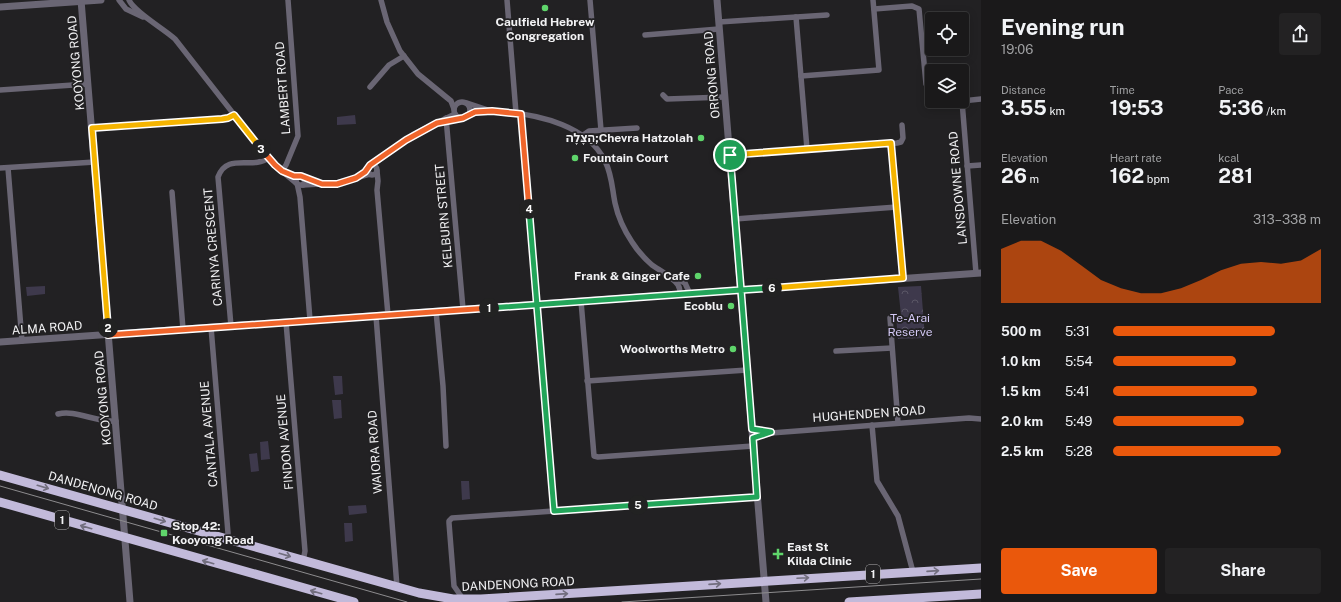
<!DOCTYPE html>
<meta charset="utf-8">
<style>
body{margin:0;font-family:"Public Sans","Noto Sans Hebrew",sans-serif;background:#232223;color:#f1f3f6;height:100vh;display:flex;flex-direction:column;font-size:15px;white-space:nowrap}
*{box-sizing:border-box;margin:0}
p{font-size:13px;color:#9fa0a2}
.icon{flex:none;width:22px;height:22px;fill:none;stroke:currentColor;stroke-width:2;stroke-linecap:round;stroke-linejoin:round}
.map{position:relative;flex:1;overflow:hidden}
.sheet{display:flex;flex-direction:column;background:#1a191a;width:360px}
.sheet>*{flex:none}
.controls{position:absolute;left:925px;top:12px;display:grid;gap:8px}
.controls a{display:grid;place-items:center;width:44px;height:44px;border-radius:4px;background:#1a191a;box-shadow:0 2px 10px #0003,0 0 0 1px #383839;font-size:20px}
.pin{position:absolute;display:grid;place-items:center;width:34px;height:34px;color:#fff;margin:-17px;border:2px solid #fff;border-radius:50%;box-shadow:0 1px 4px #0007}
.km{position:absolute;width:20px;height:20px;margin:-10px;border-radius:50%;background:#222;color:#fff;font-size:11px;line-height:20px;text-align:center}
.round{display:grid;place-items:center;flex:none;width:42px;height:42px;border-radius:4px;background:#232223}
.summary{display:flex;align-items:center;justify-content:space-between;height:68px;padding:0 20px}
h1{font-size:22px;font-weight:700;line-height:30px}
.metrics{display:grid;grid-template-columns:repeat(3,1fr);gap:6px;height:68px;padding:4px 20px}
.metrics div{display:grid;align-content:center}
.metrics b{font-size:20px;font-weight:700}
.metrics small{font-size:11px;font-weight:400}
.metrics p{font-size:11px}
.chart{height:112px;padding:8px 20px}
.chart p{display:flex;justify-content:space-between}
.chart svg{width:100%;height:72px;margin-top:4px;fill:#ea580c;opacity:.7}
.button{display:flex;gap:8px;margin-top:auto;padding:8px 20px}
.button a{flex:1;height:46px;border-radius:4px;background:#ea580c;color:#fff;font-size:16px;font-weight:700;line-height:46px;text-align:center}
.button a+a{background:#232223;color:#f1f3f6}
ul{padding:0 20px;list-style:none;font-size:13px}
li{display:grid;grid-template-columns:64px 48px 1fr;align-items:center;height:30px}
li i{height:10px;border-radius:5px;background:#ea580c}
main{display:flex;flex:1;min-height:0}
.map>svg:first-child{display:block}
.green{fill:#3e394c}
.park{fill:url(#park-crowns)}
.lines{fill:none;stroke-linecap:round;stroke-linejoin:round}
.minor{stroke:#6a6674;stroke-width:5.5}
.tertiary{stroke:#6a6674;stroke-width:7}
.trunk{stroke:#c2bada;stroke-width:9}
.tram{stroke:#8d8c8e;stroke-width:1}
.oneway{stroke:#726e7e}
.split-1-casing{stroke:#fff;stroke-width:8}
.split-2-casing{stroke:#fff;stroke-width:8}
.split-3-casing{stroke:#fff;stroke-width:8}
.split-4-casing{stroke:#fff;stroke-width:8}
.split-5-casing{stroke:#fff;stroke-width:8}
.split-6-casing{stroke:#fff;stroke-width:8}
.split-7-casing{stroke:#fff;stroke-width:8}
.split-1{stroke:#22a559;stroke-width:5}
.split-2{stroke:#f0652b;stroke-width:5}
.split-3{stroke:#f5b400;stroke-width:5}
.split-4{stroke:#f0652b;stroke-width:5}
.split-5{stroke:#22a559;stroke-width:5}
.split-6{stroke:#22a559;stroke-width:5}
.split-7{stroke:#f5b400;stroke-width:5}
.poi-dot{fill:#5fd56b;stroke:#222123;stroke-width:1.5}
.labels{text-anchor:middle;stroke-width:3.5;stroke-linejoin:round;paint-order:stroke}
.shield{fill:#222123;stroke:#b4b3b5;stroke-width:1}
.shield-label{font-size:11px;font-weight:bold;fill:#f2f2f4}
.poi-label{font-size:12px;font-weight:bold;fill:#f2f2f4;stroke:#222123;text-anchor:end}
.street-label{font-size:12px;fill:#f2f2f4;stroke:#222123}
.park-label{font-size:12px;fill:#d4c9f6;stroke:#222123}
</style>
<main>
<div class="map">
<svg width="981" height="602" viewBox="0 0 981 602">
<defs>
<pattern id="park-crowns" width="20" height="18" patternUnits="userSpaceOnUse"><rect width="20" height="18" fill="#3e394c"/><path d="M2 6a3 3 0 1 1 6 0M12 15a3 3 0 1 1 6 0" fill="none" stroke="#5a5666"/></pattern>
</defs>
<rect width="100%" height="100%" fill="#222123"/>
<g class="green">
<path d="M355,115L356,124L337,125V117Z"/>
<path d="M45,286V294L27,296L26,287Z"/>
<path d="M333,376H342L343,394L335,395Z"/>
<path d="M332,400H341L342,418L334,419Z"/>
<path d="M268,441L270,459L261,460L260,442Z"/>
<path d="M257,453L259,471L251,472L249,454Z"/>
<path d="M461,481H469L470,499L462,500Z"/>
<path d="M366,505L367,513L349,515L348,506Z"/>
<path d="M344,523H352L353,541L345,542Z"/>
</g>
<path class="park" d="M921,286L925,338L898,339L896,316L901,315L898,287Z"/>
<g class="lines">
<g class="minor">
<path d="M119,0L126,9L143,17"/>
<path d="M129,0C134,12 163,28 175,39L268,158L279,169L296,183"/>
<path d="M381,0L387,22L400,51L418,74L451,101L454,109"/>
<path d="M507,0L516,113"/>
<path d="M590,0L601,130"/>
<path d="M874,9L912,6L919,9L926,84L928,88L932,90"/>
<path d="M796,17L807,149"/>
<path d="M719,22L827,15"/>
<path d="M645,35L719,29"/>
<path d="M801,76L879,70L873,0"/>
<path d="M370,87L389,65L404,56"/>
<path d="M0,90L88,84"/>
<path d="M663,95L667,99L725,97"/>
<path d="M962,101L976,273"/>
<path d="M962,101L981,99"/>
<circle cx="462" cy="110" r="8"/>
<path d="M467,103L488,110"/>
<path d="M521,114L554,511"/>
<path d="M469,115C480,110 493,111 505,112C540,115 588,126 605,161C612,175 612,188 615,203C618,217 624,230 632,242C637,250 644,258 652,265C659,270 674,278 678,285C680,288 680,291 680,294"/>
<path d="M446,118L463,309"/>
<path d="M92,128L222,119L228,118L234,115"/>
<path d="M582,136L589,131L637,128"/>
<path d="M891,143L903,278"/>
<path d="M730,155L897,143L901,142L903,138L902,125"/>
<path d="M372,165L414,134L455,114"/>
<circle cx="372" cy="170" r="5"/>
<path d="M967,166L981,165"/>
<path d="M0,168L95,162"/>
<path d="M8,168L22,341"/>
<path d="M282,171L286,165L298,136L288,0"/>
<path d="M377,171L378,181L377,190L388,315"/>
<path d="M288,173L294,176L303,177L305,181L303,185H299L296,183V180L298,177"/>
<path d="M297,183L300,197L310,320"/>
<path d="M303,185L337,183L370,174"/>
<path d="M172,192L183,329"/>
<path d="M735,219L897,207"/>
<path d="M670,276L685,283L690,294"/>
<path d="M581,301L594,456L598,457L753,446"/>
<path d="M436,311L443,386L446,446"/>
<path d="M376,316L397,587"/>
<path d="M890,318L898,423"/>
<path d="M286,322L305,551L303,561"/>
<path d="M231,326L218,177C227,152 253,170 268,158"/>
<path d="M211,327L228,533L227,539"/>
<path d="M836,351L892,348"/>
<path d="M587,381L747,370"/>
<path d="M58,414C75,409 97,423 116,421"/>
<path d="M872,425L877,481L898,516L913,572"/>
<path d="M752,429L770,432"/>
<path d="M753,438L771,433L969,418L981,419"/>
<path d="M463,599L454,586L449,523V521L452,518L757,497"/>
</g>
<g class="tertiary">
<path d="M81,0L130,602"/>
<path d="M717,0L766,602"/>
<path d="M0,7L101,0"/>
<path d="M0,342L981,273"/>
</g>
<g class="trunk">
<path d="M0,475L419,593L453,599H481L981,568"/>
<path d="M0,502L354,602"/>
<path d="M849,602L981,594"/>
</g>
<g class="tram">
<path d="M0,486L407,602"/>
<path d="M622,602L981,579"/>
</g>
</g>
<defs><path id="oneway-shaft" d="M-6 0H5M1.5-3L5.5 0L1.5 3" fill="none" stroke-width="1.6" stroke-linecap="round" stroke-linejoin="round"/></defs>
<g class="oneway">
<use href="#oneway-shaft" transform="translate(43 487) rotate(16)"/>
<use href="#oneway-shaft" transform="translate(160 520) rotate(16)"/>
<use href="#oneway-shaft" transform="translate(86 527) rotate(-164)"/>
<use href="#oneway-shaft" transform="translate(285 555) rotate(16)"/>
<use href="#oneway-shaft" transform="translate(208 562) rotate(-164)"/>
<use href="#oneway-shaft" transform="translate(933 571) rotate(-4)"/>
<use href="#oneway-shaft" transform="translate(803 578) rotate(-3)"/>
<use href="#oneway-shaft" transform="translate(715 584) rotate(-4)"/>
<use href="#oneway-shaft" transform="translate(316 592) rotate(-164)"/>
<use href="#oneway-shaft" transform="translate(562 594) rotate(-4)"/>
</g>
<g class="lines">
<defs>
<path id="split-1" d="M489,308L741,290L730,155"/>
<path id="split-2" d="M108,328V335L489,308"/>
<path id="split-3" d="M108,328L92,128L222,119L228,118L234,115L261,149"/>
<path id="split-4" d="M261,149L275,165L282,171L294,176H301L322,184H337L356,178L365,172L370,165L406,140L437,123L463,118L475,112L492,111L521,114L529,209"/>
<path id="split-5" d="M529,209L554,511L638,505"/>
<path id="split-6" d="M638,505L757,497L753,438L771,432L752,429L741,290L772,288"/>
<path id="split-7" d="M730,155L891,143L903,278L772,288"/>
</defs>
<use href="#split-1" class="split-1-casing"/>
<use href="#split-2" class="split-2-casing"/>
<use href="#split-3" class="split-3-casing"/>
<use href="#split-4" class="split-4-casing"/>
<use href="#split-5" class="split-5-casing"/>
<use href="#split-6" class="split-6-casing"/>
<use href="#split-7" class="split-7-casing"/>
<use href="#split-1" class="split-1"/>
<use href="#split-2" class="split-2"/>
<use href="#split-3" class="split-3"/>
<use href="#split-4" class="split-4"/>
<use href="#split-5" class="split-5"/>
<use href="#split-6" class="split-6"/>
<use href="#split-7" class="split-7"/>
</g>
<g class="poi-dot">
<circle cx="545" cy="8" r="4"/>
<circle cx="701" cy="138" r="4"/>
<circle cx="575" cy="158" r="4"/>
<circle cx="698" cy="276" r="4"/>
<circle cx="731" cy="306" r="4"/>
<circle cx="733" cy="349" r="4"/>
<rect x="160" y="529" width="8" height="8" rx="2"/>
<path d="M776 548h4v4h4v4h-4v4h-4v-4h-4v-4h4z"/>
</g>
<g class="labels">
<g class="shield">
<rect x="55" y="511" width="14" height="18" rx="3"/>
<rect x="866" y="565" width="14" height="18" rx="3"/>
</g>
<g class="shield-label">
<text x="62" y="524">1</text>
<text x="873" y="578">1</text>
</g>
<g class="poi-label">
<text x="545" y="26" text-anchor="middle">Caulfield Hebrew<tspan x="545" dy="14">Congregation</tspan></text>
<text x="693" y="142">הַצָּלָה;Chevra Hatzolah</text>
<text x="583" y="162" text-anchor="start">Fountain Court</text>
<text x="690" y="280">Frank &amp; Ginger Cafe</text>
<text x="723" y="310">Ecoblu</text>
<text x="725" y="353">Woolworths Metro</text>
<text x="172" y="530" text-anchor="start">Stop 42:<tspan x="172" dy="14">Kooyong Road</tspan></text>
<text x="787" y="551" text-anchor="start">East St<tspan x="787" dy="14">Kilda Clinic</tspan></text>
</g>
<g class="street-label">
<text transform="translate(76 63) rotate(-95)" y="4">KOOYONG ROAD</text>
<text transform="translate(712 75) rotate(-95)" y="4">ORRONG ROAD</text>
<text transform="translate(283 88) rotate(-94)" y="4">LAMBERT ROAD</text>
<text transform="translate(958 188) rotate(-95)" y="4">LANSDOWNE ROAD</text>
<text transform="translate(444 216) rotate(-95)" y="4">KELBURN STREET</text>
<text transform="translate(213 247) rotate(-95)" y="4">CARINYA CRESCENT</text>
<text transform="translate(47 328) rotate(-4)" y="4">ALMA ROAD</text>
<text transform="translate(103 398) rotate(-95)" y="4">KOOYONG ROAD</text>
<text transform="translate(869 414) rotate(-4)" y="4">HUGHENDEN ROAD</text>
<text transform="translate(209 434) rotate(-95)" y="4">CANTALA AVENUE</text>
<text transform="translate(285 442) rotate(-95)" y="4">FINDON AVENUE</text>
<text transform="translate(375 452) rotate(-94)" y="4">WAIORA ROAD</text>
<text transform="translate(103 491) rotate(16)" y="4">DANDENONG ROAD</text>
<text transform="translate(518 584) rotate(-3)" y="4">DANDENONG ROAD</text>
</g>
<g class="park-label">
<text x="910" y="322">Te-Arai<tspan x="910" dy="14">Reserve</tspan></text>
</g>
</g>
</svg>
<div class="controls">
<a><svg class="icon" aria-label="locate" viewBox="0 0 24 24"><circle cx="12" cy="12" r="6"/><path d="M12 2v4M12 18v4M2 12h4M18 12h4"/></svg></a>
<a><svg class="icon" aria-label="layers" viewBox="0 0 24 24"><path d="M12 4l9 5-9 5-9-5zM3 14l9 5 9-5"/></svg></a>
</div>
<div class="pin" style="left:730px;top:155px;background:#1e9e55"><svg class="icon" aria-label="arrive" viewBox="0 0 24 24"><path d="M6 21V4h12l-3 4 3 4H6"/></svg></div>
<b class="km" style="left:489px;top:308px">1</b>
<b class="km" style="left:108px;top:328px">2</b>
<b class="km" style="left:261px;top:149px">3</b>
<b class="km" style="left:529px;top:209px">4</b>
<b class="km" style="left:638px;top:505px">5</b>
<b class="km" style="left:772px;top:288px">6</b>
</div>
<section class="sheet">
<div class="summary"><div><h1>Evening run</h1><p>19:06</p></div><a class="round"><svg class="icon" aria-label="share" viewBox="0 0 24 24"><path d="M12 15V3M7 8l5-5 5 5M5 13v7h14v-7"/></svg></a></div>
<div class="metrics">
<div><p>Distance</p><b>3.55<small> km</small></b></div>
<div><p>Time</p><b>19:53</b></div>
<div><p>Pace</p><b>5:36<small> /km</small></b></div>
</div>
<div class="metrics">
<div><p>Elevation</p><b>26<small> m</small></b></div>
<div><p>Heart rate</p><b>162<small> bpm</small></b></div>
<div><p>kcal</p><b>281</b></div>
</div>
<div class="chart"><p><span>Elevation</span>313–338 m</p>
<svg viewBox="0 0 160 44" preserveAspectRatio="none"><path d="M0 44V11L10 6L20 6L30 12L40 21L50 30L60 35L70 38L80 38L90 35L100 30L110 24L120 20L130 19L140 20L150 18L160 11V44z"/></svg>
</div>
<ul>
<li><b>500 m</b>5:31<i style="width:78%"></i></li>
<li><b>1.0 km</b>5:54<i style="width:59%"></i></li>
<li><b>1.5 km</b>5:41<i style="width:69%"></i></li>
<li><b>2.0 km</b>5:49<i style="width:63%"></i></li>
<li><b>2.5 km</b>5:28<i style="width:81%"></i></li>
</ul>
<div class="button"><a>Save</a><a>Share</a></div>
</section>
</main>
